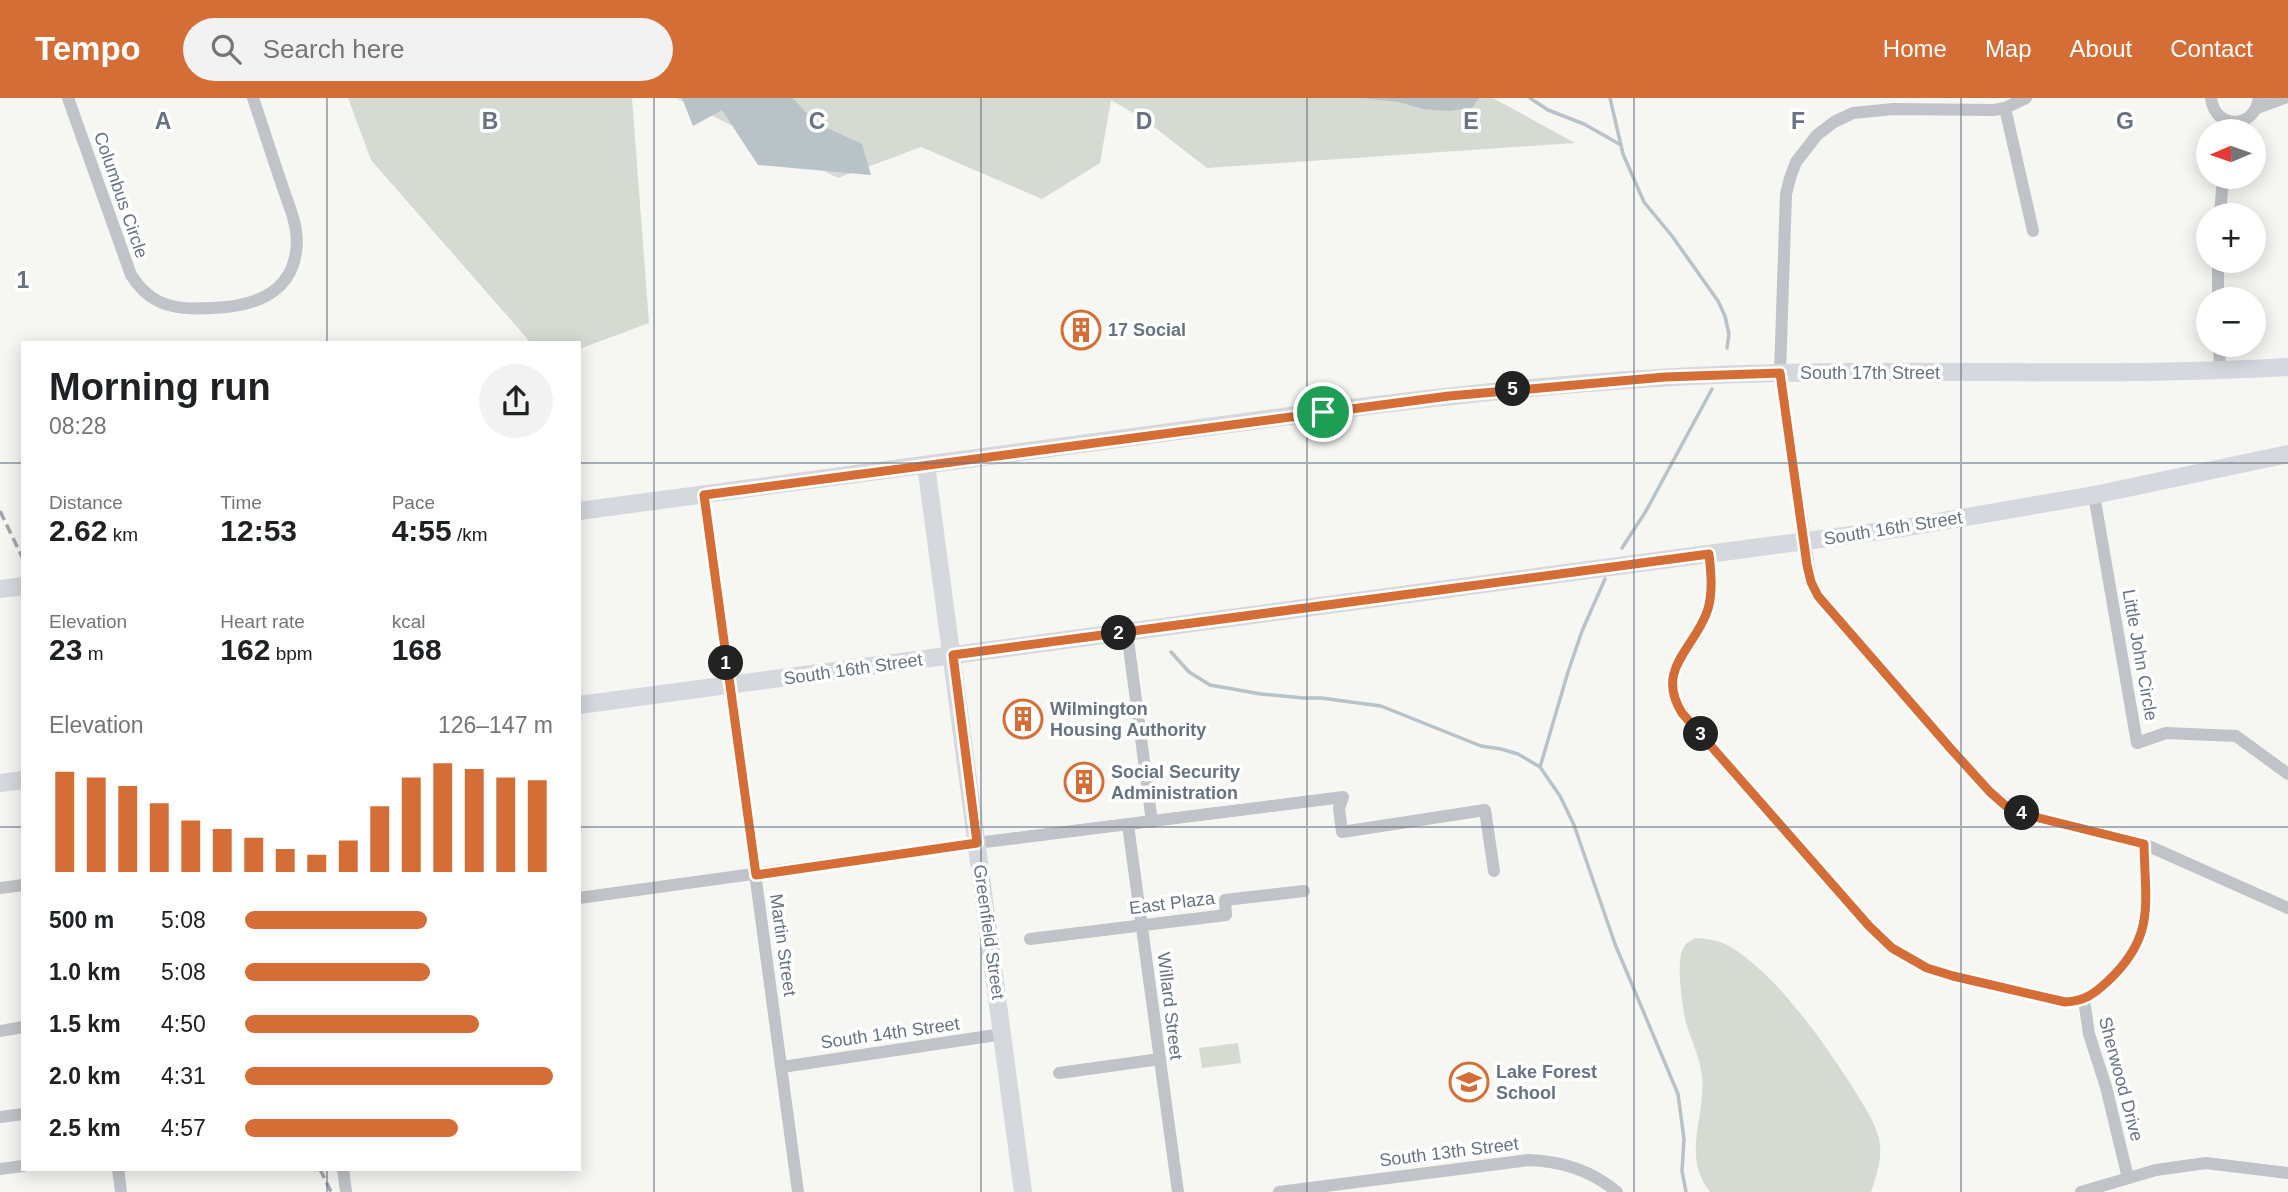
<!DOCTYPE html>
<meta charset="utf-8">
<style>
body{margin:0;font-family:Arial,sans-serif;background:#f2f2f2;color:#202124;height:100vh;display:flex;flex-direction:column;font-size:26px;white-space:nowrap}
*{box-sizing:border-box;margin:0}
p{font-size:23px;color:#757577}
.icon{flex:none;width:38px;height:38px;fill:none;stroke:currentColor;stroke-width:2;stroke-linecap:round;stroke-linejoin:round}
.map{position:relative;flex:1;overflow:hidden}
.side{position:absolute;left:21px;top:243px;width:560px;height:830px;display:flex;flex-direction:column;background:#fff;border-radius:0px;box-shadow:0 4px 18px #0003}
.side>*{flex:none}
.needle{width:46px;rotate:268deg}
.tools{position:absolute;left:2196px;top:21px;display:grid;gap:14px}
.tools a{display:grid;place-items:center;width:70px;height:70px;border-radius:50%;background:#fff;box-shadow:0 4px 18px #0003;font-size:35px}
.pin{position:absolute;display:grid;place-items:center;width:60px;height:60px;color:#fff;margin:-30px;border:4px solid #fff;border-radius:50%;box-shadow:0 2px 7px #0007}
.km{position:absolute;width:35px;height:35px;margin:-18px;border-radius:50%;background:#222;color:#fff;font-size:19px;line-height:35px;text-align:center}
.round{display:grid;place-items:center;flex:none;width:74px;height:74px;border-radius:37px;background:#f2f2f2}
.head{display:flex;align-items:center;justify-content:space-between;height:119px;padding:0 28px}
h1{font-size:38px;font-weight:700;line-height:52px}
.metrics{display:grid;grid-template-columns:repeat(3,1fr);gap:10px;height:119px;padding:7px 28px}
.metrics div{display:grid;align-content:center}
.metrics b{font-size:30px;font-weight:700}
.metrics small{font-size:19px;font-weight:400}
.metrics p{font-size:19px}
.chart{height:196px;padding:14px 28px}
.chart p{display:flex;justify-content:space-between}
.chart svg{width:100%;height:126px;margin-top:7px;stroke:#d46e36;stroke-width:6}
ul{padding:0 28px;list-style:none;font-size:23px}
li{display:grid;grid-template-columns:112px 84px 1fr;align-items:center;height:52px}
li i{height:18px;border-radius:9px;background:#d46e36}
header{display:flex;align-items:center;gap:42px;box-sizing:border-box;height:98px;padding:0 35px;background:#d46e36;color:#fff}
header strong{font-size:33px}
nav{display:flex;gap:38px;margin-inline-start:auto;font-size:24px}
.search{width:490px;height:63px;background:#f2f2f2;display:flex;align-items:center;gap:18px;box-sizing:border-box;padding:0 24px;border-radius:38px;color:#757577;font-size:26px}
.map>svg:first-child{display:block}
.green{fill:#d5dbd3}
.water{fill:#b9c2c7}
.lines{fill:none;stroke-linecap:round;stroke-linejoin:round}
.stream{stroke:#b9c2c7;stroke-width:3.5}
.minor{stroke:#c0c3c7;stroke-width:12}
.secondary{stroke:#d5d8dc;stroke-width:18}
.rail{stroke:#a2a6ac;stroke-width:3.5;stroke-dasharray:10 5;stroke-linecap:butt}
.route-casing{stroke:#fff;stroke-width:14}
.route{stroke:#d46e36;stroke-width:9}
.grid{fill:none;stroke:#687382;stroke-width:2;stroke-opacity:0.55}
.labels{text-anchor:middle;stroke-width:7;stroke-linejoin:round;paint-order:stroke}
.street-label{font-size:18px;fill:#687382;stroke:#fff}
.poi-label{font-size:18px;font-weight:bold;fill:#687382;stroke:#fff;text-anchor:start}
.grid-label{font-size:23px;text-anchor:middle;font-weight:bold;fill:#687382;stroke:#fff;stroke-width:7;stroke-linejoin:round;paint-order:stroke}
</style>
<header>
<strong>Tempo</strong>
<div class="search"><svg class="icon" aria-label="search" viewBox="0 0 24 24"><circle cx="10" cy="10" r="6"/><path d="M15 15l6 6"/></svg>Search here</div>
<nav><a>Home</a><a>Map</a><a>About</a><a>Contact</a></nav>
</header>
<div class="map">
<svg width="2288" height="1094" viewBox="0 0 2288 1094">
<rect width="100%" height="100%" fill="#f6f6f3"/>
<g class="green">
<path d="M348,0H632L649,225L579,251V245H531L371,62Z"/>
<path d="M676,0H1493L1575,45L1207,70L1145,22L1111,2L1100,65L1042,101L921,49L838,80Z"/>
<path d="M1695,840C1708,841 1719,842 1731,849C1777,878 1820,939 1850,985C1860,1002 1872,1018 1878,1037C1884,1056 1877,1076 1871,1094H1710C1681,1057 1706,1020 1702,978C1700,959 1690,940 1685,921C1682,906 1676,863 1683,851C1685,845 1690,843 1695,840Z"/>
<path d="M1238,945L1241,965L1202,970L1199,950Z"/>
</g>
<g class="water">
<path d="M682,0H793L814,24L862,46L871,77L758,67L722,12L693,28Z"/>
<path d="M1362,0H1479L1472,10L1449,13L1423,11L1399,4Z"/>
</g>
<g class="lines">
<g class="stream">
<path d="M1530,0L1548,12L1584,26L1621,47"/>
<path d="M1610,0L1623,56L1644,104L1672,138L1718,203L1725,218L1729,236L1727,250"/>
<path d="M1622,450L1646,413L1712,291"/>
<path d="M1171,554L1189,574L1210,587L1261,596L1303,600H1321L1381,608L1481,648L1501,651L1518,656L1540,669L1560,698L1574,727L1615,846L1678,996L1684,1041L1682,1073L1686,1094"/>
<path d="M1540,669L1568,574L1582,533L1605,481"/>
</g>
<g class="minor">
<path d="M68,0L131,177C138,188 146,197 158,203C174,211 193,211 211,210C249,209 290,198 296,154C300,130 289,109 282,87C272,58 263,29 253,0"/>
<path d="M2026,0L2005,10L1994,12L1893,11L1853,15L1834,24L1817,37L1796,64L1790,80L1786,96L1780,275L1811,484L1818,498L1855,542L1990,694L2015,712L2039,720L2144,746L2288,810"/>
<path d="M2211,0C2215,32 2254,32 2259,0"/>
<path d="M2005,10L2033,133"/>
<path d="M2257,10L2284,0"/>
<path d="M2220,117L2223,79"/>
<path d="M2218,163V201"/>
<path d="M2219,247L2220,272"/>
<path d="M704,397L798,1094"/>
<path d="M2094,397L2137,645L2166,635L2236,638L2288,676"/>
<path d="M1709,456C1711,473 1713,492 1708,510C1693,564 1644,569 1694,629L1869,828L1892,850L1927,870L1953,878L2065,904C2085,903 2094,896 2108,883C2156,838 2145,806 2144,746"/>
<path d="M1127,534L1152,724"/>
<path d="M1128,727L1178,1094"/>
<path d="M0,790L23,787"/>
<path d="M579,800L977,745L1343,699L1339,710L1342,734L1485,712L1494,773"/>
<path d="M1030,841L1226,817L1225,802L1304,793"/>
<path d="M2084,902L2089,936L2106,989L2128,1080"/>
<path d="M0,933L23,929"/>
<path d="M782,969L1003,936"/>
<path d="M1059,975L1160,961"/>
<path d="M0,1019L23,1016"/>
<path d="M0,1071L23,1068"/>
<path d="M118,1071L121,1094"/>
<path d="M343,1071L346,1094"/>
<path d="M1279,1094L1529,1062C1562,1063 1592,1073 1617,1094"/>
<path d="M2081,1094L2156,1072L2206,1065L2288,1075"/>
</g>
<g class="secondary">
<path d="M926,367L1023,1094"/>
<path d="M579,413L1327,313C1478,294 1628,278 1780,275C1949,271 2119,279 2288,269"/>
<path d="M0,491L23,488"/>
<path d="M579,607L1903,430L2094,397L2288,356"/>
<path d="M0,685L23,682"/>
</g>
<g class="rail">
<path d="M0,413L23,461"/>
<path d="M320,1071L331,1094"/>
</g>
</g>
<g class="lines">
<defs>
<path id="route" d="M1780,275L1807,467L1811,484L1818,498L1951,651L1990,694L2006,708L2039,720L2144,746C2145,806 2156,838 2108,883C2094,896 2085,903 2065,904L1953,878L1927,870L1892,850L1869,828L1682,615C1654,570 1696,550 1708,511C1713,493 1711,474 1709,456L953,557L977,745L756,777L704,397L1449,298L1665,279Z"/>
</defs>
<use href="#route" class="route-casing"/>
<use href="#route" class="route"/>
</g>
<path class="grid" d="M327,0V245M654,0V1094M981,0V1094M1307,0V1094M1634,0V1094M1961,0V1094M0,365H23M579,365H2288M0,729H23M579,729H2288M327,1071V1094"/>
<defs>
<symbol id="building-ring" viewBox="-11 -11 22 22"><circle r="9.5" fill="#fff" stroke="#d46e36" stroke-width="1.5"/><path d="M-4-6H4V6H1V3H-1V6H-4ZM-2.5-4.3h1.7v1.8h-1.7ZM.8-4.3h1.7v1.8H.8ZM-2.5-1h1.7V.8h-1.7ZM.8-1h1.7V.8H.8Z" fill="#d46e36"/></symbol>
<symbol id="school-ring" viewBox="-11 -11 22 22"><circle r="9.5" fill="#fff" stroke="#d46e36" stroke-width="1.5"/><path d="M0-5L7-2L0 1L-7-2ZM-4 1L0 2.5L4 1V4Q0 6-4 4Z" fill="#d46e36"/></symbol>
</defs>
<g fill-rule="evenodd">
<use href="#building-ring" x="1059" y="210" width="44" height="44"/>
<use href="#building-ring" x="1001" y="599" width="44" height="44"/>
<use href="#building-ring" x="1062" y="662" width="44" height="44"/>
<use href="#school-ring" x="1447" y="962" width="44" height="44"/>
</g>
<g class="labels">
<g class="street-label">
<text transform="translate(121 97) rotate(71)" y="6">Columbus Circle</text>
<text x="1870" y="281">South 17th Street</text>
<text transform="translate(1893 430) rotate(-9)" y="6">South 16th Street</text>
<text transform="translate(2140 557) rotate(80)" y="6">Little John Circle</text>
<text transform="translate(853 571) rotate(-8)" y="6">South 16th Street</text>
<text transform="translate(1172 805) rotate(-7)" y="6">East Plaza</text>
<text transform="translate(989 834) rotate(82)" y="6">Greenfield Street</text>
<text transform="translate(783 847) rotate(82)" y="6">Martin Street</text>
<text transform="translate(1170 908) rotate(83)" y="6">Willard Street</text>
<text transform="translate(890 935) rotate(-8)" y="6">South 14th Street</text>
<text transform="translate(2121 981) rotate(75)" y="6">Sherwood Drive</text>
<text transform="translate(1449 1054) rotate(-7)" y="6">South 13th Street</text>
</g>
<g class="poi-label">
<text x="1108" y="238">17 Social</text>
<text x="1050" y="617">Wilmington<tspan x="1050" dy="21">Housing Authority</tspan></text>
<text x="1111" y="680">Social Security<tspan x="1111" dy="21">Administration</tspan></text>
<text x="1496" y="980">Lake Forest<tspan x="1496" dy="21">School</tspan></text>
</g>
</g>
<g class="grid-label">
<text x="163" y="31">A</text>
<text x="490" y="31">B</text>
<text x="817" y="31">C</text>
<text x="1144" y="31">D</text>
<text x="1471" y="31">E</text>
<text x="1798" y="31">F</text>
<text x="2125" y="31">G</text>
<text x="23" y="190">1</text>
</g>
</svg>
<div class="tools">
<a><svg class="needle" viewBox="-14 -14 28 28"><path d="M0-13l5 13h-10z" fill="#e53935"/><path d="M0 13l5-13h-10z" fill="#757577"/></svg></a>
<a>+</a>
<a>−</a>
</div>
<div class="pin" style="left:1323px;top:314px;background:#1e9e55"><svg class="icon" aria-label="arrive" viewBox="0 0 24 24"><path d="M6 21V4h12l-3 4 3 4H6"/></svg></div>
<b class="km" style="left:726px;top:565px">1</b>
<b class="km" style="left:1119px;top:535px">2</b>
<b class="km" style="left:1701px;top:636px">3</b>
<b class="km" style="left:2022px;top:715px">4</b>
<b class="km" style="left:1513px;top:291px">5</b>
<section class="side">
<div class="head"><div><h1>Morning run</h1><p>08:28</p></div><a class="round"><svg class="icon" aria-label="share" viewBox="0 0 24 24"><path d="M12 15V3M7 8l5-5 5 5M5 13v7h14v-7"/></svg></a></div>
<div class="metrics">
<div><p>Distance</p><b>2.62<small> km</small></b></div>
<div><p>Time</p><b>12:53</b></div>
<div><p>Pace</p><b>4:55<small> /km</small></b></div>
</div>
<div class="metrics">
<div><p>Elevation</p><b>23<small> m</small></b></div>
<div><p>Heart rate</p><b>162<small> bpm</small></b></div>
<div><p>kcal</p><b>168</b></div>
</div>
<div class="chart"><p><span>Elevation</span>126–147 m</p>
<svg viewBox="0 0 160 44" preserveAspectRatio="none"><path d="M5 44V9M15 44V11M25 44V14M35 44V20M45 44V26M55 44V29M65 44V32M75 44V36M85 44V38M95 44V33M105 44V21M115 44V11M125 44V6M135 44V8M145 44V11M155 44V12"/></svg>
</div>
<ul>
<li><b>500 m</b>5:08<i style="width:59%"></i></li>
<li><b>1.0 km</b>5:08<i style="width:60%"></i></li>
<li><b>1.5 km</b>4:50<i style="width:76%"></i></li>
<li><b>2.0 km</b>4:31<i style="width:100%"></i></li>
<li><b>2.5 km</b>4:57<i style="width:69%"></i></li>
</ul>
</section>
</div>
